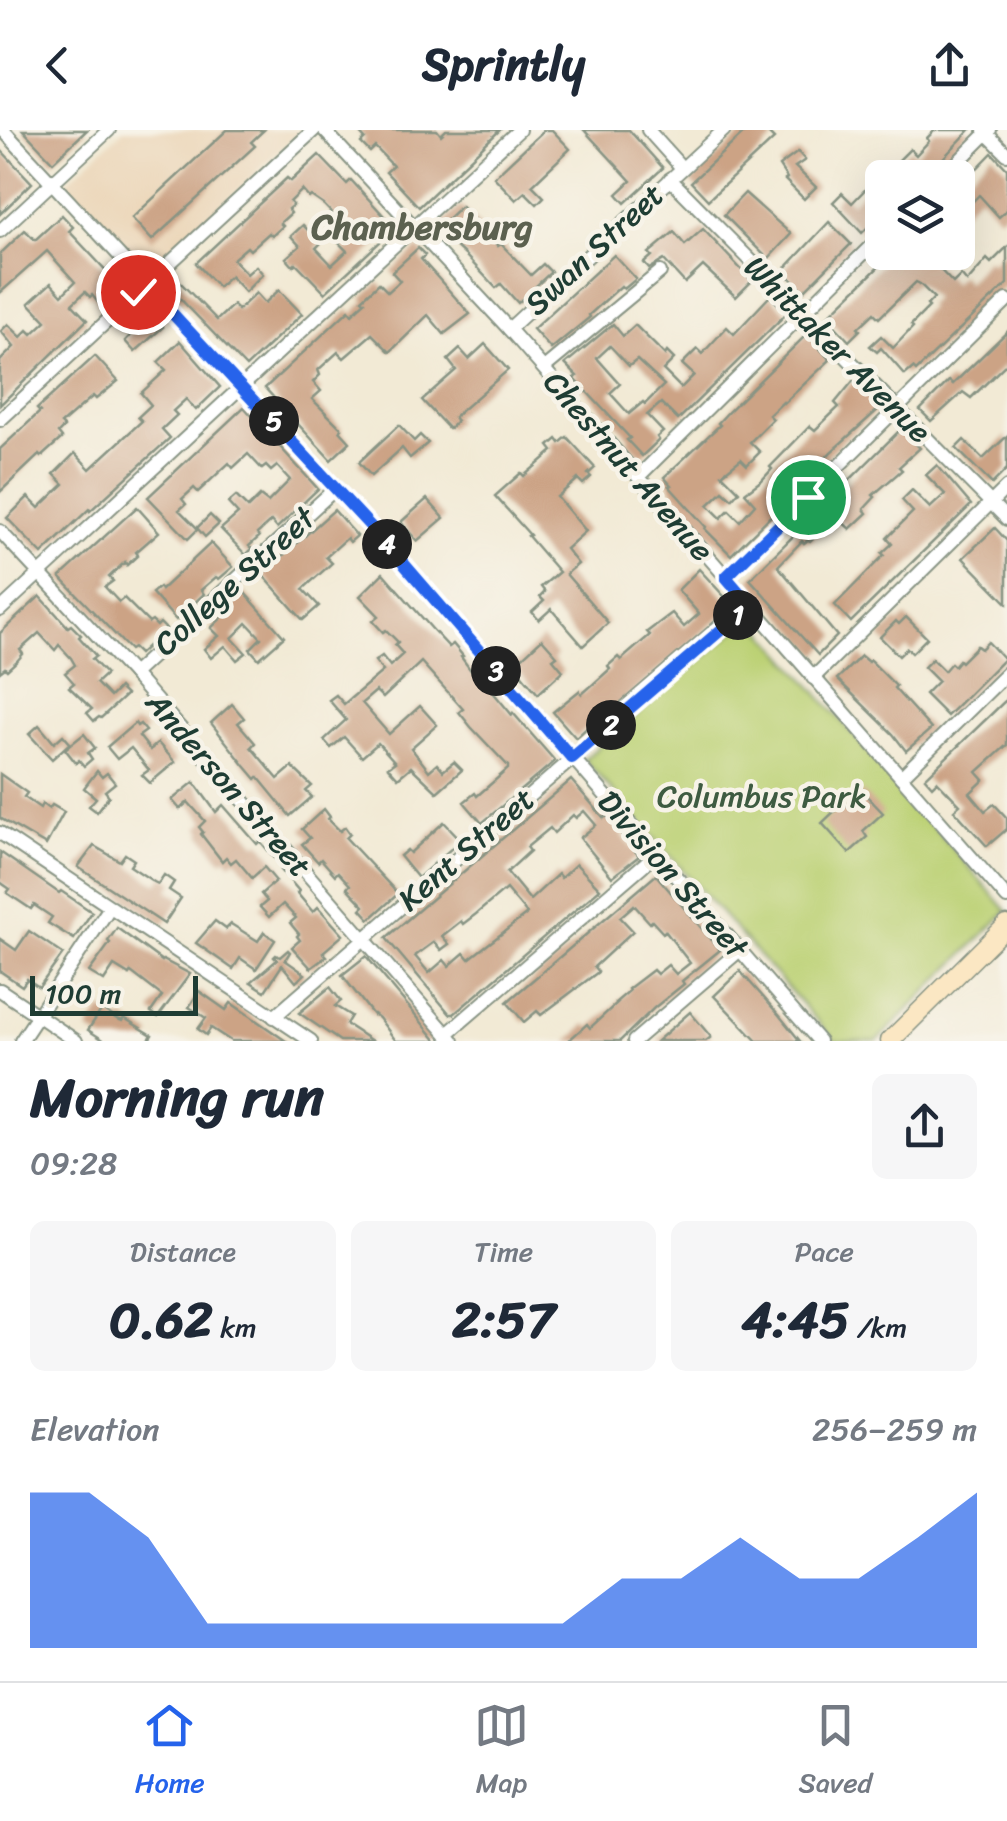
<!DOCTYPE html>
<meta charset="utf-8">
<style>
body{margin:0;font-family:Sriracha,sans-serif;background:#f6f6f7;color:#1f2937;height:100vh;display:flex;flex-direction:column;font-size:38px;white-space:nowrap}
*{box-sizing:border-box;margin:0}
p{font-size:32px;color:#747a83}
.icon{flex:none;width:55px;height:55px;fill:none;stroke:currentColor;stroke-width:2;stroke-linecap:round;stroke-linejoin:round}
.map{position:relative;height:911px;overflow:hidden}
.panel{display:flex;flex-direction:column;background:#fff;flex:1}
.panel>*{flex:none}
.tools{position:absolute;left:865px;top:30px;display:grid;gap:20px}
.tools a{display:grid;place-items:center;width:110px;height:110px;border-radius:15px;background:#fff;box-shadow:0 10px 40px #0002;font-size:50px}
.scale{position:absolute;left:30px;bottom:25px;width:168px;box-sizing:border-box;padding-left:10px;border:5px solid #1f3d34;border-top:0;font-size:28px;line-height:35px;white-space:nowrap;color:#1f3d34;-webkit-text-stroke:8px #f7f3e8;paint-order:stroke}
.pin{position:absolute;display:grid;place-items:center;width:85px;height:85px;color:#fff;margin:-42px;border:5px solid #fff;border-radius:50%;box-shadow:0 2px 10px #0007}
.km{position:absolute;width:50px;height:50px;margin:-25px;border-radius:50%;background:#222;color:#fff;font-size:28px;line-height:50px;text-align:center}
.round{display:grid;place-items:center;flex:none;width:105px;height:105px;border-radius:15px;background:#f6f6f7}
.summary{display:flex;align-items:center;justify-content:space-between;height:170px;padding:0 30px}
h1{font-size:55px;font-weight:800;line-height:75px}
.metrics{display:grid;grid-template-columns:repeat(3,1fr);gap:15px;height:170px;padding:10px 30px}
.metrics div{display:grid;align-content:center;border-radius:15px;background:#f6f6f7;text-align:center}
.metrics b{font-size:50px;font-weight:800}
.metrics small{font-size:28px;font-weight:400}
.metrics p{font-size:28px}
.chart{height:280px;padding:20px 30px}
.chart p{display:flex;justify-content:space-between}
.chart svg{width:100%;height:180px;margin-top:10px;fill:#2563eb;opacity:.7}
header{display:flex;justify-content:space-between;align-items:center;height:130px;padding:0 30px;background:#fff;font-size:45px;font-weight:800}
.tab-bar{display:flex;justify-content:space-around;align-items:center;height:140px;border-top:2px solid #e0e1e3;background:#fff;font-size:28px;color:#747a83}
.tab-bar a{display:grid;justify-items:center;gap:5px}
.tab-bar .on{color:#2563eb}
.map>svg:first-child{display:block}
.built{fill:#ecd7ba}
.green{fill:#bcd175;stroke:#6e8754;stroke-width:2.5}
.building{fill:#cca385;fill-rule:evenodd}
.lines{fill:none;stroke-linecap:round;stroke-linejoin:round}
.minor-casing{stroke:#889484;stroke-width:16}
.secondary-casing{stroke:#889484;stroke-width:21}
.minor{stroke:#fff;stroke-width:12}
.secondary{stroke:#fbe7c3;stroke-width:18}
.route-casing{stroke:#fff;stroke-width:20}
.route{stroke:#2563eb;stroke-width:12}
.labels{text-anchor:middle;stroke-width:9;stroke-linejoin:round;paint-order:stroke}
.street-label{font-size:32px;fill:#1f3d34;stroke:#f7f3e8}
.park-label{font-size:32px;fill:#3e5b41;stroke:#f7f3e8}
.neighbourhood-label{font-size:35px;font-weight:bold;fill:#5c6150;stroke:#f7f3e8}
</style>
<header><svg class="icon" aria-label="back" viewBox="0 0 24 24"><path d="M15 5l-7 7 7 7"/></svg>Sprintly<svg class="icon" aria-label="share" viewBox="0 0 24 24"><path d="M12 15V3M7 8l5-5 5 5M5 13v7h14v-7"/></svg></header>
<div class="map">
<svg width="1007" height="911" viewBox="0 0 1007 911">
<rect width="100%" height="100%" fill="#f7f3e8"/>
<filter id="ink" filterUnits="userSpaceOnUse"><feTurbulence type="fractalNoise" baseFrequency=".01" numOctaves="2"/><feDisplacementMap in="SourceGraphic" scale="20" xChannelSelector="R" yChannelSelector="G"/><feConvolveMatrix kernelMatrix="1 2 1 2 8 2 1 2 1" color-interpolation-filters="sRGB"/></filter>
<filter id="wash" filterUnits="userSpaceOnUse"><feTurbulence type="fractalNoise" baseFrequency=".0048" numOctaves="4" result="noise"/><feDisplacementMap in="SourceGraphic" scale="40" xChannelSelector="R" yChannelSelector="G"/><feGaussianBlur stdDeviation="2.25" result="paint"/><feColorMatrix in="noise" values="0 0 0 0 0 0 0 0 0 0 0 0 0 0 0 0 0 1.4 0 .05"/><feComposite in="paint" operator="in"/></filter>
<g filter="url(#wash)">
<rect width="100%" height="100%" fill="#f2ead5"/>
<path class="built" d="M123,0H302L149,143L65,54Z"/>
<path class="green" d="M751,487L1007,781L877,911H835L584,629Z"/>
<g id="blocks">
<g class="building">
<path d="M23,0H87L53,32Z"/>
<path d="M227,0H264L251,12L255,16L152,110L132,88Z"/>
<path d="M357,0H437L441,5L446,0H500L419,77L386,42L393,36L375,17L370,22L361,13L365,9Z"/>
<path d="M544,0H552L570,19L532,55L544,67L537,74L525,62L516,70L494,47Z"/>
<path d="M584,0H629L663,38L625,73L617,64L631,51Z"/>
<path d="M747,0H765L774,9L708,70L691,52Z"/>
<path d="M935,0H970L924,48H882V91L878,87L862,103L833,72L842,63L852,73L882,42V47L910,19L916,25L929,11L927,8Z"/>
<path d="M0,19L32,53L0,84Z"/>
<path d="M798,22L805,30L795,37L816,57L804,69L785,50L787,48L779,36Z"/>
<path d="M992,23L1007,39V80L999,87L979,65L958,87V58Z"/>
<path d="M319,25L347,54L351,50L395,98L325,163L296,133L293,136L286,128L300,116L291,106L303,95L321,113L316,118L332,135L347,121L330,104L341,93L324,75L311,66L309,68L302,60L290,72L293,75L288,79L291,83L280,93L283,96L272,106L269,103L250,120L247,117L233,129L247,144L256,136L263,144L245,162L230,146L218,157L196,133L287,48L291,51Z"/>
<path d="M745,63L791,104L768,129L724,85Z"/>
<path d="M461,76L498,116L501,114L531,145L543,134L551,142L518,173L501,154L496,158L465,125L437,99Z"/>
<path d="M62,85L73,97L69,101L114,149L118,147L124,154L100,175L92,165L90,167L85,162L72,174L87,190L0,275V231L14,217L1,201L8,194L21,207L28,200L32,204L46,191L29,173L51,153L62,165L75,152L47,121L0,163V124L25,100L35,110Z"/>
<path d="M829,92L851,114L804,161L783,141Z"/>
<path d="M703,99L752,151L736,167L703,136L685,153L664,130L649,139L644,133L652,126L649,123L674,102L685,115Z"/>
<path d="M1007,117V154L916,241L913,238L905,245L881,218L877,222L870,216L881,206L893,218L913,197L911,195L929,177L927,175L934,168L920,154L916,152L879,188L874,183L858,198L860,200L849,211L827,187L894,122H935L929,128L953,153L961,145L967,152L987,129L991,133Z"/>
<path d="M418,118L425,125L421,129L470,184L444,204L428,185L390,222L372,204L344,228L338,222L318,240L320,245L313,252L321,261L312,269L342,299L340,301L350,312L331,330L265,258L349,180L352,184L358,178L365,172L362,169L379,153L388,162L400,151L392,142Z"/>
<path d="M614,125L636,149L624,159L621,156L589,185L590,187L551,219L533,199Z"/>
<path d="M178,150L217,190L233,175L238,180L256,163L265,173L279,160L302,184L246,237L170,158Z"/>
<path d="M770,166L787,183L678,290L661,273L647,285L663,302L657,307L659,310L642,326L627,310L630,308L574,248L577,246L565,234L613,194L623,206L635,195L665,225L667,222L674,229L663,240L681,258L694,245L682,234L697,219L702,224L727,197L734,204ZM610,216L629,236L637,230L664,255L645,274L643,272L629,284L610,263L620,254L597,228Z"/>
<path d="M149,183L163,197L135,222L125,211L131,205L129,203Z"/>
<path d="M1007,202V233L971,268L963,262L931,291L920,280L949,251L953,254Z"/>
<path d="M807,204L830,230L784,273L783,272L769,285L773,289L750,312L760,322L747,335L741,329L722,344L739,361L732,369L723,361L708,375L721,388L729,380L740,391L755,374L745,363L762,350L772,339L770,337L810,296L815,300L839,277L835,273L853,251L880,278L831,322L792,365L731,425L705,399L706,397L669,356L671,355L664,347L720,295L718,293L729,281Z"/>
<path d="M180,211L220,257L196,280L186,269L173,281L177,285L162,299L170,308L90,381L89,379L42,424L7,388L28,367L39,378L64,354L54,344L75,323L90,339L142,291L138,287L151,275L141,263L166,240L158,232Z"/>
<path d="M485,214L508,240L454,287L457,291L449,299L422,270L456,240L448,230L460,219L469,229Z"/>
<path d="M95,226L118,251L96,269L93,266L61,294L64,297L58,303L62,308L41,327L39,325L0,362V319L40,282L37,279Z"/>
<path d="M244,277L318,359L277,398L271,391L257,404L259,407L249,416L252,419L246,425L221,399L238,384L228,373L236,366L248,378L260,366L268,372L290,350L277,336L271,341L266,336L262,339L248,324L233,338L229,333L198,362L194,358L182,369L186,374L179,380L197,398L210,385L219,394L205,407L198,399L188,409L148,367Z"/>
<path d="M399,295L414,311L420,305L428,313L410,328L402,318L371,346L359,332Z"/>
<path d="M901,299L920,318L899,337L902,340L873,365L875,367L864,379L867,383L850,399L838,388L836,390L834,388L810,411L808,410L804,413L802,411L778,436L837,506L818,525L750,449Z"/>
<path d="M1007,306V339L992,354L956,318L964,310L983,329Z"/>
<path d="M567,307L595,338L588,344L591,347L583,354L578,349L557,367L586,401L566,419L578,434L566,444L608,493L583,516L551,479L539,490L532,482L544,471L540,467L545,462L541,457L559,442L528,406L530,405L495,366L521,343L524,346L553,321L549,316L557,309L560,313Z"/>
<path d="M937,335L971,375L851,492L835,475L884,425L882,423L892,414L887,408L913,382L902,370L912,360L930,378L945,364L926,345Z"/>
<path d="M427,369L444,388L417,411L401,392Z"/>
<path d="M137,377L159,402L136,422L138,425L127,435L125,432L109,447L113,451L105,457L119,472L124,468L149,493L152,491L157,496L160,493L166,499L139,524L133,518L130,520L60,447Z"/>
<path d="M334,380L357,406L350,412L347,408L326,427L332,433L303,459L319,476L303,490L262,444Z"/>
<path d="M995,398L1007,411V473L963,428Z"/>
<path d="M211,413L233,437L219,449L216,447L201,460L204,464L176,490L152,463L159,457L161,460Z"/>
<path d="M699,439L733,476L606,585L593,596L591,594L576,608L553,582L579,561L582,564L590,557L610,539L608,536L618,527L621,530L650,505L647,502L672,483L684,497L699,484L678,460Z"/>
<path d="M383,443L433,500L449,517L453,514L463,526L461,527L472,542L485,557L487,555L512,585L513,583L555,631L482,693L464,672L475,663L477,666L508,639V636L471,597L459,582L463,579L421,532L383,568L376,561L362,573L389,604L420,576L437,595L411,618L429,641L437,634L443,641L454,632L462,640L437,662L411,637L398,648L388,637L395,632L378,613L362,627L344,607L331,618L324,610L346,590L329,570L336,565L344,574L383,541L375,531L382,526L390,536L403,524L395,515L398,512L386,500L383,502L373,491L379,486L360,466Z"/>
<path d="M244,462L284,507L259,529L250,519L261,508L247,493L232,508L246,523L237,530L225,516L211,528L204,519L219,506L211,498L233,477L231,474Z"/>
<path d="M40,466L68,497L71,495L81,505L79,507L96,526L92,529L106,544L96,553L110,567L119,558L126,565L101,588L99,587L94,591L87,583L92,579L69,557L74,553L65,543L75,535L71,528L59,515L55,520L39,503L20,520L23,524L17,531L7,540L5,538L0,542V503Z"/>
<path d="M906,487L927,508L912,523L907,518L899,526L880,507L896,491L899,494Z"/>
<path d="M542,509L557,526L553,529L563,541L538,564L514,535Z"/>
<path d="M988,512L1004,529L947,586L925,564L938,551L924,537L932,529L944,541L951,533L954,536L959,530L961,532L977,516L981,519Z"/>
<path d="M861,526L868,532L870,530L896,556L894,558L931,599L906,621L893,604L837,549Z"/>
<path d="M1007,569V615L977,642L984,650L970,663L985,681L994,674L1007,688V699L987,716L954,680L960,675L937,651L932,656L925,648Z"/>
<path d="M232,574L244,588L238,593L255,613L251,617L278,649L292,637L312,656L306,661L312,667L290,686L258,647L256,649L245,636L211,593Z"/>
<path d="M135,593L137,596L140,594L146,601L139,606L150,620L158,613L175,632L150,653L142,645L149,640L131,618L117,629L107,617Z"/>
<path d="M39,595L54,613L63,605L70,613L52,629L29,604Z"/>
<path d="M84,604L95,618L88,623L92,629L84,636L79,630L76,633L65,619Z"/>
<path d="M97,641L102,647L107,643L115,653L105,661L109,666L97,682L89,676L96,668L84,658Z"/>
<path d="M0,644L27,663L24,667L40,678L42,674L49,679L52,675L64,682L46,715L0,688Z"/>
<path d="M571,650L604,688L607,686L639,726L612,747L580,708L596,695L584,681L576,688L573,685L554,703L550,698L527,717L530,721L507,742L530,770L558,744L561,748L576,734L600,759L454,884H450L386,808ZM506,759L527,784L469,829L464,823L449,836L444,830L429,843L415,826L434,812L441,820L449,814L442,806L461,791L463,794L476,784Z"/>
<path d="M194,652L216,682L223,675L257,714L260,711L283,738L281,740L299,761L297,763L313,782L318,777L343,805L323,822L327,826L311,838L292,817L300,810L297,806L299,804L290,793L296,788L283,774L269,787L260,777L267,771L261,764L276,751L264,737L252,748L236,729L231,733L226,727L222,731L201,704L203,702L199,697L205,691L188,672L180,679L172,670Z"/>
<path d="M862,661L883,683L863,701L867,707L849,723L822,693L840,676L842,679Z"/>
<path d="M324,679L330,687L328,689L340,701L345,697L350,704L346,708L398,764L370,789L361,779L364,776L347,758L350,755L338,742L335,745L321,729L318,732L302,714L310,708L302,699Z"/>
<path d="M444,692L461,710L418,748L400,726L407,720L410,723Z"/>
<path d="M94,716L120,731L125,724L134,730L130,736L154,752L158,754L164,745L174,752L169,760L181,768L164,794L78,737Z"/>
<path d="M0,722L59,763L61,761L92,782L74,809L48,793L52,787L34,775L31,779L7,763L10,759L0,752Z"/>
<path d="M656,745L720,820L682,851L684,854L654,878L620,911H568L587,894L590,898L617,873L616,872L629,861L628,859L653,840L657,844L668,835L676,844L690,833L665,801L663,803L652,791L650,793L634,775L620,787L633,801L594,837L598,842L541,885L537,881L524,892L507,872Z"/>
<path d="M215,791L226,799L231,794L258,811L264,802L275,810L256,839L240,828L233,839L196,813Z"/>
<path d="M117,798L162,831L163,830L190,844L158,887L151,882L162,866L131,842L129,845L114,836L104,851L89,842L110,813L108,811Z"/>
<path d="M29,801L63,824L39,857L27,849L22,856L0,841V809L16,820Z"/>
<path d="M288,820L290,822L285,830L305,844L296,852L282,835L265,861L251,852L277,830L274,827L276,825L280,827Z"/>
<path d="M366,826L413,882L437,911H396L379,888L374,884L373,885L342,845Z"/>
<path d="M740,841L779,885L800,911H757L714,866Z"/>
<path d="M330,857L341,871L335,876L351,886L346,894L372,911H340L299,883Z"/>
<path d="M199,861L226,880L231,873L286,911H231L211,898L206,905L198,899L206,888L189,877Z"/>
<path d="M102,879L115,888L122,891L124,888L152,905L148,911H105L88,900Z"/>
<path d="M690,882L711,907L706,911H657Z"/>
</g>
</g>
</g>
<g filter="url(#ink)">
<use href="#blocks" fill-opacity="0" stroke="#889484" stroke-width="2.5"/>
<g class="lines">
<defs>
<g id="minor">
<path d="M3,0L385,412L819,911"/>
<path d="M324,0L509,199L1007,768"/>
<path d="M648,0L682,38"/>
<path d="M984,1L1007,24"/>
<path d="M942,48L990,0"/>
<path d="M670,49L1007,389"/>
<path d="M0,101L109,0"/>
<path d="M509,199L724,0"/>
<path d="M544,238L660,142"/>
<path d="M0,290L314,0"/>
<path d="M638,347L882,105"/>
<path d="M0,401L133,544L453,911"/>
<path d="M726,447L1007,170"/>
<path d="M0,480L519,0"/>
<path d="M133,544L336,358"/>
<path d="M813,548L1007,357"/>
<path d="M901,647L1007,543"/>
<path d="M0,703L311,911"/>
<path d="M0,860L76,911"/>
<path d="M274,887L750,475"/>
<path d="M447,904L656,724"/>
<path d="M21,911L110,777"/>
<path d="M634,911L739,821"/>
</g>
<path id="secondary" d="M890,911L1007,795"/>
</defs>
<use href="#minor" class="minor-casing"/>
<use href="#secondary" class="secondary-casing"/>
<use href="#minor" class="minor"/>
<use href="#secondary" class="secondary"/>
</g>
</g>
<g class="lines" filter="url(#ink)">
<defs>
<path id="route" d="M138,162L146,155L385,412L572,628L750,475L726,447L808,367"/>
</defs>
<use href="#route" class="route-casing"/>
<use href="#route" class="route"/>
</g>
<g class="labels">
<g class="street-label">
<text transform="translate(594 119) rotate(-43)" y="11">Swan Street</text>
<text transform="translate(838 219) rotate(45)" y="11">Whittaker Avenue</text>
<text transform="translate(629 336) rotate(49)" y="11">Chestnut Avenue</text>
<text transform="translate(234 451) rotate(-42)" y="11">College Street</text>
<text transform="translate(229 654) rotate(49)" y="11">Anderson Street</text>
<text transform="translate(466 719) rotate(-41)" y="11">Kent Street</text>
<text transform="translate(673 744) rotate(49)" y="11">Division Street</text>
</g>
<g class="park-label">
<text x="762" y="677">Columbus Park</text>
</g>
<g class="neighbourhood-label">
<text x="422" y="109">Chambersburg</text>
</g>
</g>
</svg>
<div class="tools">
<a><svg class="icon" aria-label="layers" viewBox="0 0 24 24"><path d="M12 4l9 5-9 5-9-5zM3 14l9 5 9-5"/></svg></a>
</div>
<div class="scale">100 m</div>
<div class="pin" style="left:808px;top:367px;background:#1e9e55"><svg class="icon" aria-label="arrive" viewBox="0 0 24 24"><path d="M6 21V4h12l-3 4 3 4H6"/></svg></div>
<div class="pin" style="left:138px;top:162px;background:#d93025"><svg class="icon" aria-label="check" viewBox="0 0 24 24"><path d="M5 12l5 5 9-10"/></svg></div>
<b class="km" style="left:738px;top:485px">1</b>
<b class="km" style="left:611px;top:595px">2</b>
<b class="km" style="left:496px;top:541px">3</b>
<b class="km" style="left:387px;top:414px">4</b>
<b class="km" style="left:274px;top:291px">5</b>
</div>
<section class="panel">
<div class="summary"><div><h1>Morning run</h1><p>09:28</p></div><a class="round"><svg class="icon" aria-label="share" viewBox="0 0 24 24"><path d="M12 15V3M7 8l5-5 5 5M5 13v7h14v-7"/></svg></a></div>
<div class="metrics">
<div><p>Distance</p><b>0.62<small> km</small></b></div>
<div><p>Time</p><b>2:57</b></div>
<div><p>Pace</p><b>4:45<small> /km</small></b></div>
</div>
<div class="chart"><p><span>Elevation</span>256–259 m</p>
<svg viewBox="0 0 160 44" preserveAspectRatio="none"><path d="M0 44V6L10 6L20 17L30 38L40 38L50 38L60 38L70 38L80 38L90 38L100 27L110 27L120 17L130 27L140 27L150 17L160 6V44z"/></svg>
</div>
</section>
<nav class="tab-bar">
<a class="on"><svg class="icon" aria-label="home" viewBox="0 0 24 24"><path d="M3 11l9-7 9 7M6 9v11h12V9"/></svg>Home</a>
<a><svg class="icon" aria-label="map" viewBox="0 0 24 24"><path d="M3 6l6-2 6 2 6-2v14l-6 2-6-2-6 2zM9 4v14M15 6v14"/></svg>Map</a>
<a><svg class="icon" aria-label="saved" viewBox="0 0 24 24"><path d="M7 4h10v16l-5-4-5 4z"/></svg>Saved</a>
</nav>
